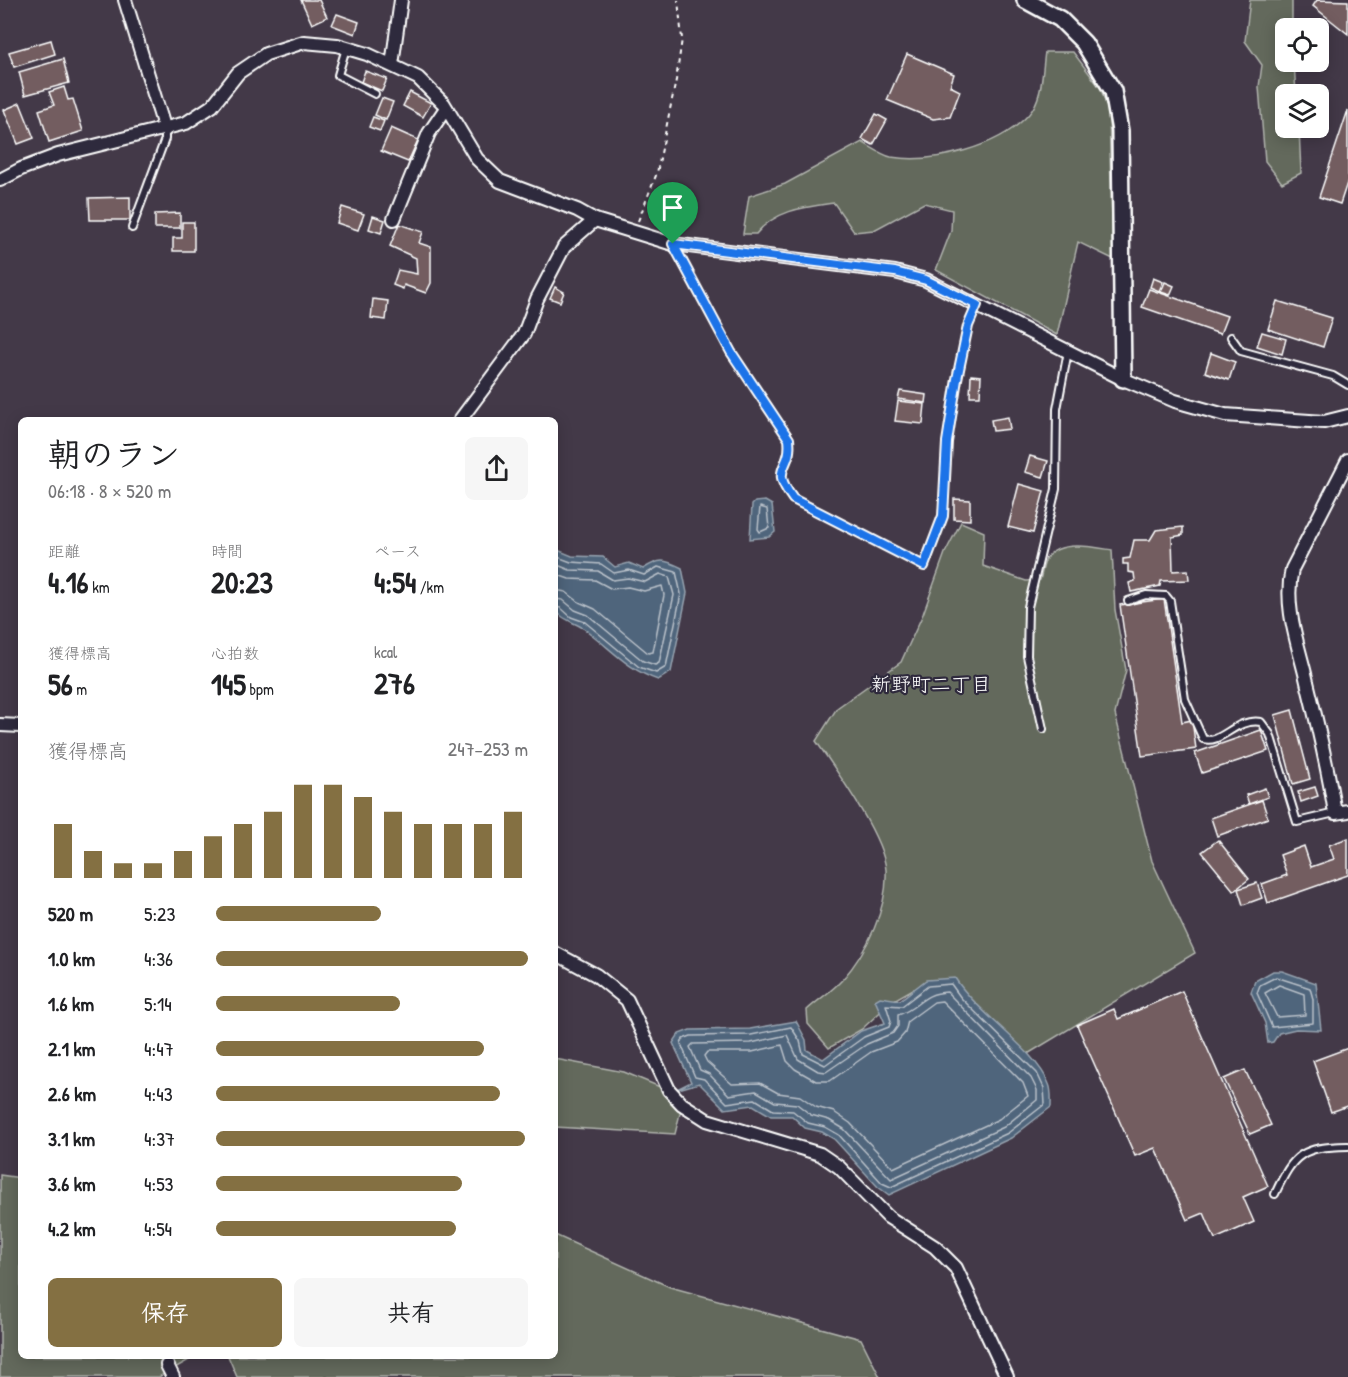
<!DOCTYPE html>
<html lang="ja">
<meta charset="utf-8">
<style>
body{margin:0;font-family:"Patrick Hand","Klee One",sans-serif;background:#f6f6f6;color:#202124;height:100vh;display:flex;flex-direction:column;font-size:22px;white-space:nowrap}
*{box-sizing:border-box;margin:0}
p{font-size:20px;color:#757577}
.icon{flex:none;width:33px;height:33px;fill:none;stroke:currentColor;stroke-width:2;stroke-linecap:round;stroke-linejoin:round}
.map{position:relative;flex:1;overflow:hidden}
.side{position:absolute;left:18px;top:417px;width:540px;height:942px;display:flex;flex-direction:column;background:#fff;border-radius:9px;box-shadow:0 3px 15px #0003}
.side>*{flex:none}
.controls{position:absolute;left:1275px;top:18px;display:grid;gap:12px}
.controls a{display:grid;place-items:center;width:54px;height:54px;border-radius:9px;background:#fff;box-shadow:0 3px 15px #0003;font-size:30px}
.pin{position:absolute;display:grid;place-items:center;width:51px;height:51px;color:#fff;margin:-62px -26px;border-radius:50% 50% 50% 0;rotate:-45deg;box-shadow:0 0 6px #0007}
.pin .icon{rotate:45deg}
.round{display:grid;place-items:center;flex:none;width:63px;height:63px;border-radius:9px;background:#f6f6f6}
.head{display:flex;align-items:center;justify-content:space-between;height:102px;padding:0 30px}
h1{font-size:33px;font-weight:700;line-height:45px}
.stats{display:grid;grid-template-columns:repeat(3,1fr);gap:9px;height:102px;padding:6px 30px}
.stats div{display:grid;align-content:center}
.stats b{font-size:30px;font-weight:700}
.stats small{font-size:16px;font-weight:400}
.stats p{font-size:16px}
.chart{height:168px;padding:12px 30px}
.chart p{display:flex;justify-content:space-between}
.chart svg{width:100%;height:108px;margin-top:6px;stroke:#847042;stroke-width:6}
.button{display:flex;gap:12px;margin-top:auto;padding:12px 30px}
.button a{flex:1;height:69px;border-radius:9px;background:#847042;color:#fff;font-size:24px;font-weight:700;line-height:69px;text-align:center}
.button a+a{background:#f6f6f6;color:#202124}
ul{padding:0 30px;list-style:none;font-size:20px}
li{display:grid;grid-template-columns:96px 72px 1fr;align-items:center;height:45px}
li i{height:15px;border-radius:8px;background:#847042}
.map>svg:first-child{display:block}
.green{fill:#63695c;stroke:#b1b4ae;stroke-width:1.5}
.water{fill:#50657b;stroke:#96a3b0;stroke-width:1.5}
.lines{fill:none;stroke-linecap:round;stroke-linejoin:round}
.shore{stroke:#b9c1ca;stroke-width:1.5}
.building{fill:#735d60;stroke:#fff;stroke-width:1.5}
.service-casing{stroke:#fff;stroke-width:10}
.minor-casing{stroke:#fff;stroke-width:16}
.tertiary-casing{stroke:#fff;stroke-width:20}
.path{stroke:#fff;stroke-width:2;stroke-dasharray:4.5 4.5;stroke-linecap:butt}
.service{stroke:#2f2a3d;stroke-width:6}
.minor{stroke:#2f2a3d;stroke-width:12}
.tertiary{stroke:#2f2a3d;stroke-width:15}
.route-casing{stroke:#fff;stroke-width:12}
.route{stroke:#1a73e8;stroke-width:8}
.labels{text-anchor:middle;stroke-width:4.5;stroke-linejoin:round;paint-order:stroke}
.neighbourhood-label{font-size:20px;fill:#fff;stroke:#2f2a3d}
</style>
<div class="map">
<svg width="1348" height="1377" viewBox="0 0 1348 1377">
<rect width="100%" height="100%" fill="#433948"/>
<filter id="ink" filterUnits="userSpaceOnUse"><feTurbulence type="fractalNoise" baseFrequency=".0167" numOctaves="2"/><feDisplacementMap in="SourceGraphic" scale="12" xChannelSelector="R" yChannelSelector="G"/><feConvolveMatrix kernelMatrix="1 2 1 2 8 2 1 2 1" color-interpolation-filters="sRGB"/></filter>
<g filter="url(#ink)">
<g class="green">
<path d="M1250,0H1292V28H1286V62H1294L1296,94H1286V128H1299L1301,173L1282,183L1265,161L1259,87L1262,65L1245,41Z"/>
<path d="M1045,52H1073L1101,89L1109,114L1113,259L1078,242L1057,335L936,270L951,231L952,210L924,203L874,230L854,232L834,203C805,207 775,210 756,234H743L749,196L785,184L862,142C871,147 882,155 891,157C933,164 1000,147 1029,114C1043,98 1042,72 1045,52Z"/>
<path d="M961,522L984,532L983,566L1026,581L1040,580C1042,574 1043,563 1047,557C1061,540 1094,547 1112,550L1115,610L1126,670L1115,714L1152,861L1195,953L1021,1058L931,992L913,989L892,1001L862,1029L829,1048L808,1024L807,1010C818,1000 832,991 842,980C867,952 888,908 886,870C884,837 836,770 816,741L837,708L901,662L923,614L945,553Z"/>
<path d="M555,1059L624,1072L684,1097L675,1134L555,1127Z"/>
<path d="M0,1175L21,1178V1356H196L159,1377H0Z"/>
<path d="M555,1235L670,1287L861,1339L880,1377H237L228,1356H555Z"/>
</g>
<g class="water">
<path d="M765,501L772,505L775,532L769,537L750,539L752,505L755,502Z"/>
<path d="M555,549L572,556L603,557L615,567L629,563L643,569C660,558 664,559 682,568L687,593L671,672L658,680C626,669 610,647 583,628C572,621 567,622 555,611Z"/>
<path d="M1273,971H1282L1316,983L1321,1030L1296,1029L1279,1033L1273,1042L1268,1043L1265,1023L1251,992L1255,981Z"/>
<path d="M955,978C978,1014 1035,1049 1049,1084C1052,1091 1051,1100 1051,1107L1011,1138L889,1195L878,1187L834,1139L822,1132L805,1128L792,1116H771L753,1105L725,1109L699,1083L675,1090L691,1082L673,1043L679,1034L690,1030L750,1029L796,1021L806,1040L807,1050L823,1059L861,1031L885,1023L875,1000L880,997L900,1000L926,980Z"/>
</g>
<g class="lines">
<g class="shore">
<path d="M760,507L767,509L769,528L760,532L758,529Z"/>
<path d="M555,556L571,562L601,564L614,573L629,570L644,575L658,567L676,572L681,594L666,667L656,673L639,667L585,622L571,617L561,608L555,607"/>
<path d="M555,564L570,570L598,571L613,580L628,578L645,582L660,574L669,577L674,595L659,663L655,665L643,661L588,615L575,610L563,600L555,599"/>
<path d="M555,574L569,579L595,580L612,589L628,587L644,591L662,586L664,595L653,652L648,653L595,609L579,602L566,592L555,590"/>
<path d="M1276,977L1310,988L1313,999V1023L1272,1027L1257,993L1260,985Z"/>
<path d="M951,984L961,998L1037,1073L1044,1088L1045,1104L1008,1133L891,1187L882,1183L839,1135L825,1127L808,1123L793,1111L773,1110L755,1099L727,1103L704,1079L695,1077L681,1044L683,1039L691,1036L751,1035L791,1027L800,1041L803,1054L825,1065L864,1037L889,1027L891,1021L886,1005L902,1006L928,986Z"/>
<path d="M1279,985L1304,994L1305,1015L1277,1017L1265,993Z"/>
<path d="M947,992L1031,1078L1037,1090V1100L1004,1127L891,1179L844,1129L829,1120L811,1115L797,1104L775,1102L756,1091L729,1095L709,1074L700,1070L690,1047L693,1044L751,1043L787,1035L798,1059L818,1071L826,1072L867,1044L893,1033L898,1026V1015C920,1008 921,993 947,992Z"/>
<path d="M942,1001L1023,1083L1028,1096L999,1119L893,1168L850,1123L834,1112L816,1107L800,1096L778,1093L760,1083L732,1084L707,1062L704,1056L707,1052H752L782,1045L787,1061L795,1069L816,1081H830L871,1052L897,1042L905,1033L908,1021L934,1002Z"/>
</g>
</g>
<g class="building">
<path d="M301,0H319L327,17L312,24Z"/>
<path d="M1317,0L1348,1V34L1313,6Z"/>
<path d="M337,14L359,22L355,34L332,25Z"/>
<path d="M51,40L55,54L14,67L9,52Z"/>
<path d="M907,54L954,74L950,86L960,91L950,117L933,119L887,100Z"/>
<path d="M63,59L69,83L25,95L19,72Z"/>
<path d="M365,71L387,79L382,91L361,82Z"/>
<path d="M64,87L68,100L73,99L83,131L49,142L39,110L54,105L49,92Z"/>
<path d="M410,92L431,103L423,117L403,106Z"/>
<path d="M382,98L393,102L386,120L375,115Z"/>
<path d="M20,103L34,138L18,144L4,110Z"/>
<path d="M1348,110V180L1340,204L1319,197Z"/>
<path d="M876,114L887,120L873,145L862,139Z"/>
<path d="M373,117L384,121L380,131L369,127Z"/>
<path d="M391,128L418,140L408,162L381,151Z"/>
<path d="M130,197V220H90L89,198Z"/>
<path d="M342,207L364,214L358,230L337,223Z"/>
<path d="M180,213V228H155V214Z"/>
<path d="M373,216L385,220L381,233L369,229Z"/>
<path d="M182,222H194V251H173V238H182Z"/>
<path d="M399,224L423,232L419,243L431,247V283L426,293L404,285L403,289L393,285L398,270L417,274L416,258L390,246Z"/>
<path d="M1153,278L1163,282L1159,291L1150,287Z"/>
<path d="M1165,282L1174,286L1170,295L1161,292Z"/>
<path d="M555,287L564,292L560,302L550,298Z"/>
<path d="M1149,289L1227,316L1220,334L1142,307Z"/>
<path d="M373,299L388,301L386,320L371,318Z"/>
<path d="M1277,301L1332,318L1323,347L1268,329Z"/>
<path d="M1262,332L1286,339L1282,354L1257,346Z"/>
<path d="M1211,353L1235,362L1229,380L1205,372Z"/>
<path d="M971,375L981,376L980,396H970Z"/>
<path d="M900,391L927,395L926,403L898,399Z"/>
<path d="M898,401L925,404L923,424L895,421Z"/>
<path d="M1008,417L1010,429L993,431L991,420Z"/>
<path d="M1030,456L1048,461L1043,477L1025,472Z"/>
<path d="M1019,484L1044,491L1033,533L1008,527Z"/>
<path d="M954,499L970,500V520L954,519Z"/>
<path d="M1183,527V535L1172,537L1173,571L1188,570L1189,580L1161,581L1160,586L1131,592L1129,583L1135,581L1134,573L1128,572V564H1123V559L1130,558L1134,540H1150L1156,530Z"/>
<path d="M1164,599L1182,722L1192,720L1196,749L1142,756L1120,605Z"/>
<path d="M1292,710L1310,779L1293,784L1275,715Z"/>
<path d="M1261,730L1268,751L1202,773L1195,753Z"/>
<path d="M1315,787L1318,796L1301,802L1298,792Z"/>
<path d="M1265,788L1268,797L1249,804L1246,795Z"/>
<path d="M1262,800L1268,818L1217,836L1211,818Z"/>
<path d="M1348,838V875L1268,903L1262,884L1287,875L1280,855L1304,846L1311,867L1334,859L1329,845Z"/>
<path d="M1218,840L1249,879L1234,891L1202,852Z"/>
<path d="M1257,883L1262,898L1243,905L1238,889Z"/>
<path d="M1182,991L1268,1186L1243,1197L1254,1222L1215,1239L1204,1213L1187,1220L1155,1148L1135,1156L1077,1025L1114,1009L1118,1019Z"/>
<path d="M1348,1048V1106L1331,1112L1313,1061Z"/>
<path d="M1245,1070L1271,1125L1250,1134L1224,1079Z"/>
</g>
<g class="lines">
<defs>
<g id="service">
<path d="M346,48L338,75L375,94"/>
<path d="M132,228L165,139V130"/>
<path d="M1231,337L1241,351L1333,376L1348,385"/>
<path d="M1128,601L1146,595L1166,596L1170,601L1185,699L1203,739C1222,745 1234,718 1261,722L1270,734L1297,822L1335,813"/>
<path d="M1043,729L1027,656L1028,607L1056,489L1057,409L1068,351"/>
<path d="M1275,1194C1294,1153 1302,1147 1348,1146"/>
</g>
<g id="minor">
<path d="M125,0L165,130"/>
<path d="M392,65L401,0"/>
<path d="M0,180L21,169L58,155L186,123L212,106L238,73L266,54L304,42L337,45L367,54L418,78L444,104L477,159L500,181L577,210L595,220L673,244L895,272L926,280L1123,379L1175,401L1225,415L1324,422L1348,416"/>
<path d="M394,219L429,133L446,108"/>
<path d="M460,420L524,334L537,299L564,247L595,220"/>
<path d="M1348,460L1292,569C1283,607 1299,646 1307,682C1318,726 1328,769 1335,813L1348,811"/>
<path d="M0,725L21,726"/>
<path d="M555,953L596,975L627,1000L669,1090L682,1104L707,1120L820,1154L839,1167L888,1217L935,1247L956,1268L1007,1377"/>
<path d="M167,1365L173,1377"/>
</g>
<path id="tertiary" d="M1025,0L1060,19L1084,43L1113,91L1120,131L1123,379"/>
</defs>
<use href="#service" class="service-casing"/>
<use href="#minor" class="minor-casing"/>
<use href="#tertiary" class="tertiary-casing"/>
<g class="path">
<path d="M638,221L657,173L676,80L682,39L678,0"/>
<path d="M680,257L731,352L789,439C791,454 777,469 781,483C783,488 790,495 793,499L924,566L943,516L947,442L957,379L972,316"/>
</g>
<use href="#service" class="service"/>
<use href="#minor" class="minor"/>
<use href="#tertiary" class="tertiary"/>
</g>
</g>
<g class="lines" filter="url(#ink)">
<defs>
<path id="route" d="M673,244L895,272L926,280L977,305L968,326L957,379L947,442L943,516L924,566L793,499C768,465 793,471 789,439L731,352Z"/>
</defs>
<use href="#route" class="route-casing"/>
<use href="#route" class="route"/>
</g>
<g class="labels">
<g class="neighbourhood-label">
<text x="931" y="691">新野町二丁目</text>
</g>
</g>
</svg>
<div class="controls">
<a><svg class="icon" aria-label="locate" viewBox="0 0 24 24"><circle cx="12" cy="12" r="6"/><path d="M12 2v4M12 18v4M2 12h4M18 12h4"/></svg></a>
<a><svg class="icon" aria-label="layers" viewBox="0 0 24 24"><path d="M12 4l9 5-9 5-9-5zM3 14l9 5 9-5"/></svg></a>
</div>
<div class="pin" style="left:673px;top:244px;background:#1e9e55"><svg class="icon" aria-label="arrive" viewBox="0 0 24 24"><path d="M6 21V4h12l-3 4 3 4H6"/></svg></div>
<section class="side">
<div class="head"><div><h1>朝のラン</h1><p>06:18 · 8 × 520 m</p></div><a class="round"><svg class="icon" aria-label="share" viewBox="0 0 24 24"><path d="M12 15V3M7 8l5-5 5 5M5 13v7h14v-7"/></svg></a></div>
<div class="stats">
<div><p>距離</p><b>4.16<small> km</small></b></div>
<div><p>時間</p><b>20:23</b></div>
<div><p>ペース</p><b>4:54<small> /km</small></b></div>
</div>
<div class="stats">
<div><p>獲得標高</p><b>56<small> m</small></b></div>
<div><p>心拍数</p><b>145<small> bpm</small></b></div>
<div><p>kcal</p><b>276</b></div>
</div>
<div class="chart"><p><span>獲得標高</span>247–253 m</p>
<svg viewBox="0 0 160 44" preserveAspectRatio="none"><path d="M5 44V22M15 44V33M25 44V38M35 44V38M45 44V33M55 44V27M65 44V22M75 44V17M85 44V6M95 44V6M105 44V11M115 44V17M125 44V22M135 44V22M145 44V22M155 44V17"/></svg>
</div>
<ul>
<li><b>520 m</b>5:23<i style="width:53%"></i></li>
<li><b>1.0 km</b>4:36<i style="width:100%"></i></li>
<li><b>1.6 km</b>5:14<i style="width:59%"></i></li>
<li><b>2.1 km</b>4:47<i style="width:86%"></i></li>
<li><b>2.6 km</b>4:43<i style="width:91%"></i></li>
<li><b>3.1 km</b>4:37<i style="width:99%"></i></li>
<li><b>3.6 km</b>4:53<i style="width:79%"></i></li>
<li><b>4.2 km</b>4:54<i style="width:77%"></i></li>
</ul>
<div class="button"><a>保存</a><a>共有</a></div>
</section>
</div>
